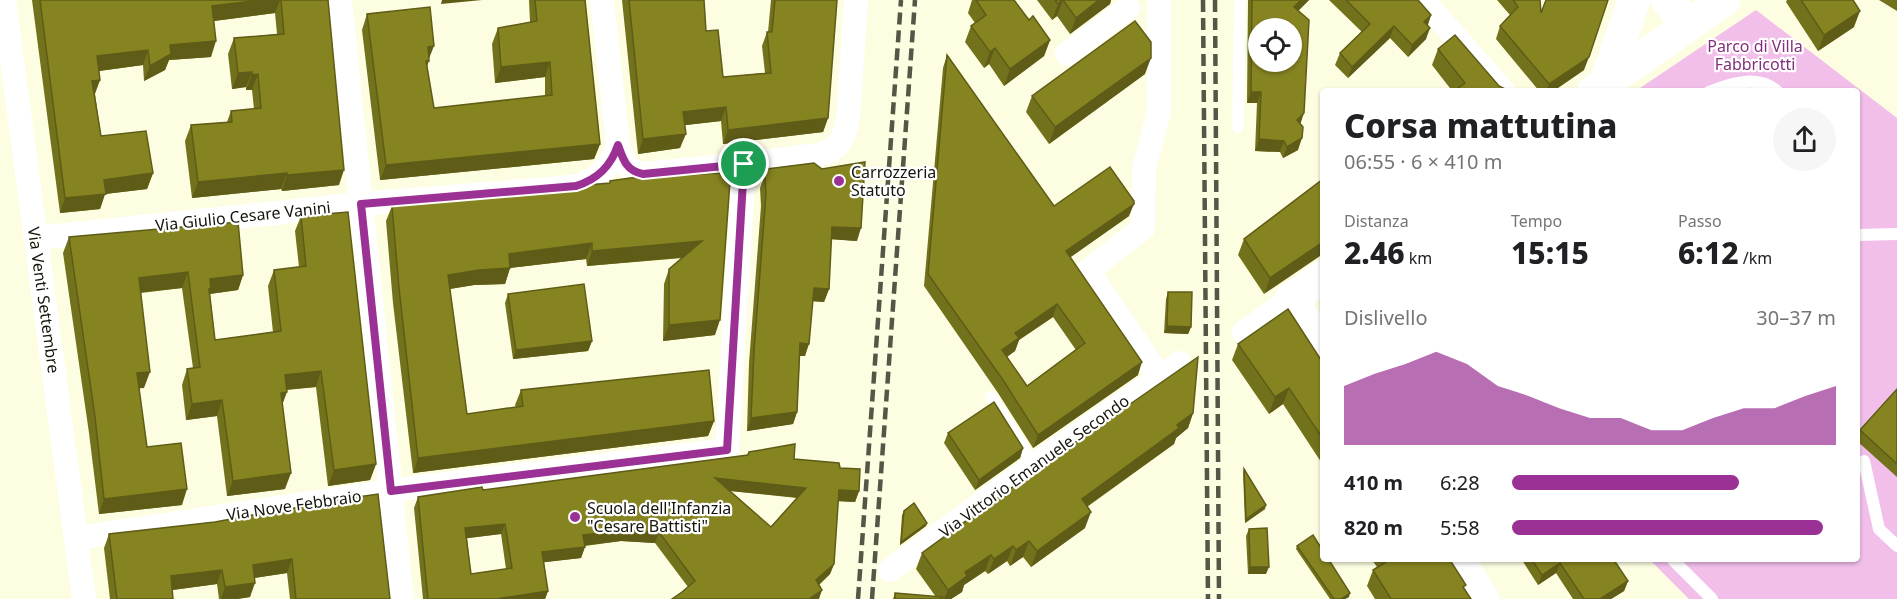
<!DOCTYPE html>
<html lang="it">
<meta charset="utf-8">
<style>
body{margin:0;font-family:"Noto Sans",sans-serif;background:#f6f6f6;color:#202124;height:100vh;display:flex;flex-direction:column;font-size:22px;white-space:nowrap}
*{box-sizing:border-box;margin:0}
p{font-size:20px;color:#757577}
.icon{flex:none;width:33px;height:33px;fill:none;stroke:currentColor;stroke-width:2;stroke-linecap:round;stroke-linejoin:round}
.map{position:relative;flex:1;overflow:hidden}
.panel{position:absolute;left:1320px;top:88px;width:540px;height:474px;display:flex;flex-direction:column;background:#fff;border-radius:6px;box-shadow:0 2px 4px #0004}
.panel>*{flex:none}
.tools{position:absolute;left:1248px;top:18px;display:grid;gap:12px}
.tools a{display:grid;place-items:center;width:54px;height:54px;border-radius:50%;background:#fff;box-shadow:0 2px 4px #0004;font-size:30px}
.pin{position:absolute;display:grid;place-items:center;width:51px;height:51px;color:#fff;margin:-26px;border:3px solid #fff;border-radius:50%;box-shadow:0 2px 6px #0007}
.round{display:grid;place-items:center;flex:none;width:63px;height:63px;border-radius:32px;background:#f6f6f6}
.head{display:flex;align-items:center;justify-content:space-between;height:102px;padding:0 24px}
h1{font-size:33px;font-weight:800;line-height:45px}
.stats{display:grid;grid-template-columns:repeat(3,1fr);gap:9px;height:102px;padding:6px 24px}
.stats div{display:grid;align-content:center}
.stats b{font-size:30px;font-weight:800}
.stats small{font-size:16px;font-weight:400}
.stats p{font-size:16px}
.chart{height:168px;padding:12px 24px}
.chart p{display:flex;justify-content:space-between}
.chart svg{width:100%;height:108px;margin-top:6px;fill:#9b3194;opacity:.7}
ul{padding:0 24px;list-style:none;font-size:20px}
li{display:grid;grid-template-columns:96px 72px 1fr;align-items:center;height:45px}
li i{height:15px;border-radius:8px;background:#9b3194}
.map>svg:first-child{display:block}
.green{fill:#f2bfeb}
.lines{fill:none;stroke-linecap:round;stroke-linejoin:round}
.lane{stroke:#fff;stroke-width:12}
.street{stroke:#fff;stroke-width:24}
.secondary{stroke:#fff;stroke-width:33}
.rail{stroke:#565647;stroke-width:4.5;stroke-dasharray:12 6;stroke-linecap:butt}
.wall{fill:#73721c;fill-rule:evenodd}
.shaded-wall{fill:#5e5c17}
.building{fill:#868421;stroke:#5e5c17;stroke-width:1.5;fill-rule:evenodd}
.route-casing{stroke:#fff;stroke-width:12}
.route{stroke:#9b3194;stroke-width:8}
.poi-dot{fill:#9b3194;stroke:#fff;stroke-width:2}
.labels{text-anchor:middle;stroke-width:4.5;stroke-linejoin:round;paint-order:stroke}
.park-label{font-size:16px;fill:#82307b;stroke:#fff}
.poi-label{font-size:16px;fill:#15150b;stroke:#fff;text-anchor:start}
.street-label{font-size:16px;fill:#15150b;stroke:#fff}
</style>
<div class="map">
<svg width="1897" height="599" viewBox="0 0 1897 599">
<rect width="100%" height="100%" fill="#fdfde1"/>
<path class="green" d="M1756,10L1897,118V599H1689L1650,560H1857V92H1634Z"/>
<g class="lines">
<g class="lane">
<path d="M1709,92C1730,83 1759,74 1778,92"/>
<path d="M1238,127L1240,0"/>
<path d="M1857,235L1897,234"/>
<path d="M991,397L1034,465"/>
<path d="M1864,461L1879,529L1897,546"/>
<path d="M1673,560L1712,599"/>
</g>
<g class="street">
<path d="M4,0L84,599"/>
<path d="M340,0L402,599"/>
<path d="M602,0L618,145C623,159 626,171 643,174L744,164L818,155C838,151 845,138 848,119L856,0"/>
<path d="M1159,0V112L1144,168L1143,228L1088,271L1160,377"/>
<path d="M1423,0L1504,92"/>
<path d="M1067,54L1128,8"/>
<path d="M36,238L361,204L571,187C595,183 611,168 618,145"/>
<path d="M1244,332L1291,299"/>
<path d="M77,538L411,488L727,450L744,164"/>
<path d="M890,570L1034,465L1180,363"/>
</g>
<g class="secondary">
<path d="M1667,0L1687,25"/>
<path d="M1606,82L1634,0"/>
<path d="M1593,92L1724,0"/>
<path d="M1323,277L1291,299L1323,347"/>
<path d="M1458,560L1483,599"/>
</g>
<g class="rail">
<path d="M1203,0L1208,599"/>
<path d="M1215,0L1219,599"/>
<path d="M858,599L901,0"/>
<path d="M872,599L915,0"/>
</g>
</g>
<g class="wall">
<path d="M32,0H328L339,185L282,191L281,189L192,198L185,141L191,125L227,122L231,111L254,109L252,90H246V87L232,89L228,54L234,38L277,34L275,13L214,21L211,57L169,60L165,70L144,81L143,65L99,71L100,80L95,94L101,136L153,173L147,189L105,194L100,209L60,213Z"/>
<path d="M529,0H585L600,144L594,159L380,180L362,30L367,14L429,59L427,66L434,108L545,96V77L495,83L492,44L498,28L530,22Z"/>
<path d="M622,0H704L706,31L723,77L765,73L762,46L767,32H768L771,0H837L828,118L823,132L723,144L721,121L685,125L680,148L638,154Z"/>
<path d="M972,0H1014L1029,20L1050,40L1044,56L1004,86L989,64L984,68L965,42L971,26L975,23L968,13Z"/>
<path d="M1037,0H1111L1110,4L1070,34L1057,16L1052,20Z"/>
<path d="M1248,0H1309L1298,11L1300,123L1298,150L1283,158L1280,152L1255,151L1257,103H1247Z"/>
<path d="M1329,0H1418L1431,15L1428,25L1426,39L1408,57L1390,38L1348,78L1335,65L1340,53L1362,32Z"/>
<path d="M1497,0H1540L1541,13L1584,70L1552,92H1540L1496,39L1500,26L1510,15Z"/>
<path d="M1787,0H1853L1854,27L1818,51L1786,2Z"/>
<path d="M1879,0H1897V11Z"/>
<path d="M1438,49L1499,86L1505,89L1453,92L1432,65Z"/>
<path d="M947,55L1054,206L1129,216L1070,257L1138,375L1033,448L998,393L924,286L943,68ZM1053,317L1076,350L1027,386L1007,357L1015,351L1019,340Z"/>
<path d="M1145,74L1049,144L1026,112L1032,96Z"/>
<path d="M767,169L857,241L831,239L829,289L824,302L813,301L805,356H800L797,412L793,424L747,431L749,363L761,206L760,188Z"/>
<path d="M722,173L715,335L663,341L664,284L669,269L683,258L587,266L586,259L510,268L505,284L474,285L450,289L467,414L516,407L515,405L521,390L714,421L708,436L413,473L393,303L386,221L392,206Z"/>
<path d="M1323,179L1264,294L1238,255L1244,239Z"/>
<path d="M301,216L376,464L370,480L328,486L316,387L287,390L282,405L285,489L227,496L217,416L186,420L182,385L187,369L193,368L182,288L141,293L144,388H139L147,447L182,505L99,514L89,433L63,253L69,237L243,275L238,290L210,294L215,340L273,332L268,286L274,270L299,267L295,231Z"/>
<path d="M1168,292L1191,327L1188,334L1164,333L1166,299Z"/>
<path d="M508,294L592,341L588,351L513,359L505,303Z"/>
<path d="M1238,344L1323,363V465L1283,404L1269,414L1232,360Z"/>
<path d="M1897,389V477L1857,441L1860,430Z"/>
<path d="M1193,413L1188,428L1176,438L1174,444L1087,507L1085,528L1031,567L1023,557L1010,566L1007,561L988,574L985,571L964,585L962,592L951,599H893L895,593L936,597L916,569L922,553Z"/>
<path d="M948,433L1023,448L1020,458L975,490L944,443Z"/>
<path d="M749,452L794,459L840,468L859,491L855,502L838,501L834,564L830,574L819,585L682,592L688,587L655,543L621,541L585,546L581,558L544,562L548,591L545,599H423L414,508L418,497L483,490L747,455ZM730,491L797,498L771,527ZM501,534L506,569L471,574L467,538Z"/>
<path d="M1244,469L1265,509L1245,523L1243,473Z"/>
<path d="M337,500L390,599H290L287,573L254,578L250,597L237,599H219L217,584L172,590L173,599H110L104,548L109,534L215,522L336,503Z"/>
<path d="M904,511L927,523L926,526L900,545L902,515Z"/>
<path d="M1249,529L1266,574H1248L1246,536Z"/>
<path d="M1297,546L1349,597L1345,599H1330L1296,549Z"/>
<path d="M1372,560H1450L1465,589L1471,599H1375L1367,586L1373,570L1377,567Z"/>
<path d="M1522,560H1614L1628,581L1624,591L1611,599H1573L1556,573L1538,585Z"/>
</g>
<g class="shaded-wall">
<path d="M262,0H280L275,13L206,22L212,6Z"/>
<path d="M442,0H482L441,4Z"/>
<path d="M1063,0L1057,16L1052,20L1058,4Z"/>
<path d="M1099,0H1111L1110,4L1070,34L1076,18Z"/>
<path d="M1301,0H1309L1290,19L1294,7Z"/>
<path d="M1860,11L1854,27L1818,51L1824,35Z"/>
<path d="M1431,15L1427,26L1424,22Z"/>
<path d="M1394,26L1390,38L1348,78L1352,67Z"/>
<path d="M1430,28L1426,39L1408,57L1412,45Z"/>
<path d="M1050,40L1044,56L1004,86L1010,69Z"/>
<path d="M216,41L211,57L169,60L165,70L144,81L150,66L170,45Z"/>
<path d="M434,46L428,61H429L423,76L428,47Z"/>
<path d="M995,48L989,64L984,68L990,52Z"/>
<path d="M148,50L143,65L91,72L97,56Z"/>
<path d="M1589,57L1584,70L1552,92H1546L1549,84Z"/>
<path d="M1151,58L1145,74L1049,144L1055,127Z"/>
<path d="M550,62L545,77L495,83L501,67Z"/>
<path d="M252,72L246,87L232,89L238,73Z"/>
<path d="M258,74L252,90H246L252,75Z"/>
<path d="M100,80L94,95L92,81Z"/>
<path d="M1251,92H1261L1257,103H1247Z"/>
<path d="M726,107L721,121L678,126L683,112Z"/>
<path d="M1304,113L1300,125L1297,120Z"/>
<path d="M828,118L823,132L723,144L728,130Z"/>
<path d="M686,134L680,148L638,154L643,139Z"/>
<path d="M1302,138L1298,150L1283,158L1287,147Z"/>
<path d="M1259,139L1284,141L1280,152L1255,151Z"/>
<path d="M600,144L594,159L380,180L386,165Z"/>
<path d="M344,170L339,185L282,191L287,175Z"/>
<path d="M153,173L147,189L105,194L100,209L60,213L65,198L104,180Z"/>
<path d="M287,173L281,189L192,198L198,182Z"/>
<path d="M1134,204L1129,216L1061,264L1066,251Z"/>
<path d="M832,227L861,228L857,241L828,239Z"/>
<path d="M702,241L697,256L587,266L592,251Z"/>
<path d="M1323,242V254L1264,294L1270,278Z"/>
<path d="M592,243L586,259L509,268H510L505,284L474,285L443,290L448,275L509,254Z"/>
<path d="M188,272L182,288L134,293L139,278Z"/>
<path d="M243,275L238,290L209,294L205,305L210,279Z"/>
<path d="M814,288L829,289L824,302L809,301Z"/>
<path d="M1057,304L1053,317L1019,340L1015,351L998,363L1002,350L1015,333Z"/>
<path d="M720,320L715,335L663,341L669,325Z"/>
<path d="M1167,326L1191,327L1188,334L1164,333Z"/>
<path d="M592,341L588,351L513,359L516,350Z"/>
<path d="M800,343L809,344L805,356H796Z"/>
<path d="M1142,362L1138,375L1033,448L1038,435Z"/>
<path d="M321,371L316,387L280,390L285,375Z"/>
<path d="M150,372L144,388L131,389L137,373Z"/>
<path d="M1289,388L1283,404L1269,414L1275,397Z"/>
<path d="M287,392L281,408V393Z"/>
<path d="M222,400L217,416L186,420L192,404Z"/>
<path d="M797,412L793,424L747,431L751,418Z"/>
<path d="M1193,413L1188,428L1176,438L1174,444L1076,514L1082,499Z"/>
<path d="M714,421L708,436L413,473L418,458Z"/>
<path d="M1023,448L1020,458L975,490L979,480Z"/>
<path d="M376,464L370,480L328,486L334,470Z"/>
<path d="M291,473L285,489L227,496L233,481Z"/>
<path d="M715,478L806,488L802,498L711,489Z"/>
<path d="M187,489L182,505L99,514L104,499Z"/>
<path d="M839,490L859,491L855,502L835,501Z"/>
<path d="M1266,505L1265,509L1245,523L1246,519Z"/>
<path d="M1091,512L1085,528L1031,567L1037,551Z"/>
<path d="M927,523L926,526L900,545L901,542Z"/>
<path d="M505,524L501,534L461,539L465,528Z"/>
<path d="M625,531L659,532L655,543L621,541L579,546L583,535Z"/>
<path d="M1029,541L1023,557L1010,566L1016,550Z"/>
<path d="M1013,546L1007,561L988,574L994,559Z"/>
<path d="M585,547L581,558L538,563L542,552Z"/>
<path d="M991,555L985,571L964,585L962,592L951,599H944L948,590L965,572Z"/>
<path d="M292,559L287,573L248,579L253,565Z"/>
<path d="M1560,563L1556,573L1538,585L1542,575Z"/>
<path d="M834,564L830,574L812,591L816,580Z"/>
<path d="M1250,567H1269L1266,574H1248Z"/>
<path d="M222,570L217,584L165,591L171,576Z"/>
<path d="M1628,581L1624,591L1611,599H1600Z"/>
<path d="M255,583L250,597L237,599H221L225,587Z"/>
<path d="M822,590L819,599H809Z"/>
<path d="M548,591L545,599H496Z"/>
<path d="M1350,593L1349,597L1345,599H1341Z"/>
</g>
<g class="building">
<path d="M40,0H262L212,6L216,41L170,45L171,54L150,66L148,50L97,56L100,80L92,81L101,136L146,131L153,173L104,180L106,194L65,198Z"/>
<path d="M281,0H328L344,170L287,175V173L198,182L191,125L232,122L231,111L261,108L258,74L252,75V72L238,73L234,38L284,34Z"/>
<path d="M535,0H585L600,144L386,165L367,14L430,7L434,46L428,47L429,61H426L434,108L552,95L550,62L501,67L498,28L537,21Z"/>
<path d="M629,0H704L706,31L718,30L723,77L771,73L767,32H772L775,0H837L828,118L728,130L726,107L683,112L686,134L643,139Z"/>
<path d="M976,0H1014L1029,20L1033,16L1050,40L1010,69L995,48L990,52L971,26L986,15Z"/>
<path d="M1055,0H1062L1058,4Z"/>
<path d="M1063,0H1099L1076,18Z"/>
<path d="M1252,0H1301L1294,7L1309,20L1304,113L1297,120L1303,127L1302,138L1287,147L1284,141L1259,139L1261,92H1251ZM1258,28H1292V62H1258Z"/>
<path d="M1346,0H1418L1431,15L1424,22L1430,28L1412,45L1394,26L1352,67L1340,53L1370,24Z"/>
<path d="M1513,0H1540L1541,13L1546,0H1608L1589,57L1549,84L1500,26L1518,7Z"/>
<path d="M1801,0H1853L1860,11L1824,35Z"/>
<path d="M1135,21L1151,42V58L1055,127L1032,96Z"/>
<path d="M1455,35L1499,86L1505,89L1510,90L1512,92H1453L1465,83L1438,49Z"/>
<path d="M947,55L1054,206L1110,167L1134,201V204L1066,251L1142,362L1038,435L1003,380L928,274ZM1057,304L1085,343L1027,386L1002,350L1019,338L1015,333Z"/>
<path d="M865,162L861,228L832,227L829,289L814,288L809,344L800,343L797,412L751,418L754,351L766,194L765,176L767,169L814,163L822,169Z"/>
<path d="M722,173L730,181L720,320L669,325V269L702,241L592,251V243L509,254L510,268L479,270L448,275L467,414L523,406L521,390L709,370L714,421L418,458L399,288L392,206L515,191L610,183V181L630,178Z"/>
<path d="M1323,179V242L1270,278L1244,239Z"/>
<path d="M348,212L376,464L334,470L321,371L285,375L287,392L281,393L291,473L233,481L222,400L192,404L187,369L200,367L188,272L139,278L150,372L137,373L147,447L181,443L187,489L104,499L95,417L69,237L238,222L243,275L210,279L211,289H209L215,340L281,331L274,270L306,266L301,216Z"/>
<path d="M584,284L592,341L516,350L508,294Z"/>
<path d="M1168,292H1192L1191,327L1167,326Z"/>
<path d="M1288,309L1323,363V439L1289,388L1275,397L1238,344Z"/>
<path d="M1198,357L1193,413L1177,425L1179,428L1082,499L1091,512L1037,551L1029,541L1016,550L1013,546L994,559L991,555L965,572L967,576L948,590L922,553L1048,461Z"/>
<path d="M1897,389V464L1860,430Z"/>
<path d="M994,402L1023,448L979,480L948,433Z"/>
<path d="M795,444L794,459L839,463L840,468L860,469L859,491L839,490L834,564L816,580L822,590L809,599H672L682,592L695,581L659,532L625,531L583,535L585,547L542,552L548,591L496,599H428L418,497L482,487L483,490L748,455L749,452ZM715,478L806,488L771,527ZM505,524L512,568L471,574L465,528Z"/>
<path d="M1244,469L1266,505L1246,519Z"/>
<path d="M378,494L390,599H296L292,559L253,565L255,583L225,587L222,570L171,576L173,599H117L109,534L215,522L285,509L337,503V500Z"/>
<path d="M914,503L927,523L901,542L904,511Z"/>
<path d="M1267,528L1269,567H1250L1249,529Z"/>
<path d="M1313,535L1323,551V560H1329L1350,593L1341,599H1334L1297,546Z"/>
<path d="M1389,560H1450L1466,585L1463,587L1471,599H1391L1373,570Z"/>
<path d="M1532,560H1614L1628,581L1600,599H1584L1560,563L1542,575Z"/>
<path d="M895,593L943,597L940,599H895Z"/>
</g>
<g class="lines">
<defs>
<path id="route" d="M618,145C623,159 626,171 643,174L744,164L727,450L391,491L361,204L576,186C598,179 611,166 618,145Z"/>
</defs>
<use href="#route" class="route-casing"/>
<use href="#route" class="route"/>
</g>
<g class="poi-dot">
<circle cx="839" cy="181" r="6"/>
<circle cx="575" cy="517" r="6"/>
</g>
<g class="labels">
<g class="park-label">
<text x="1755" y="52">Parco di Villa<tspan x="1755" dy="18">Fabbricotti</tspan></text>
</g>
<g class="poi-label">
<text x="851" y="178">Carrozzeria<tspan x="851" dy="18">Statuto</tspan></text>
<text x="587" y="514">Scuola dell'Infanzia<tspan x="587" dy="18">"Cesare Battisti"</tspan></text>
</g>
<g class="street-label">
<text transform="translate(243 216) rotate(-6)" y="6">Via Giulio Cesare Vanini</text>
<text transform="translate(44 300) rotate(82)" y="6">Via Venti Settembre</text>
<text transform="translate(1034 466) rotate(-36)" y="6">Via Vittorio Emanuele Secondo</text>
<text transform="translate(294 505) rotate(-8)" y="6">Via Nove Febbraio</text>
</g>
</g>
</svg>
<div class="tools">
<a><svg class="icon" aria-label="locate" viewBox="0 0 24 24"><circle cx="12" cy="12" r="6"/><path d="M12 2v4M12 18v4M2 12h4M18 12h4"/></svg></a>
</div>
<div class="pin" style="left:744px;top:164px;background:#1e9e55"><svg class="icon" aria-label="arrive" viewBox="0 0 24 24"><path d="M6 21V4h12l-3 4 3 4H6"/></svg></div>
<section class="panel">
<div class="head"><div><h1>Corsa mattutina</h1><p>06:55 · 6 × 410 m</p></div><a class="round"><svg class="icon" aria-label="share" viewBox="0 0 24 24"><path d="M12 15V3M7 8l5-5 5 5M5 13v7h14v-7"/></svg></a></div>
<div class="stats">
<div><p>Distanza</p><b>2.46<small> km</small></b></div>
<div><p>Tempo</p><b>15:15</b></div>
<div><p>Passo</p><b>6:12<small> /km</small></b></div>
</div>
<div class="chart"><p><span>Dislivello</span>30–37 m</p>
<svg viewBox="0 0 160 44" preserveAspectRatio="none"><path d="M0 44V20L10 15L20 11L30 6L40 11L50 20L60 24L70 29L80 33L90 33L100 38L110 38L120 33L130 29L140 29L150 24L160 20V44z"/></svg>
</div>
<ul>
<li><b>410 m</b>6:28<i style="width:70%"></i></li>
<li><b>820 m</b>5:58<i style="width:96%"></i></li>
</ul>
</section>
</div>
